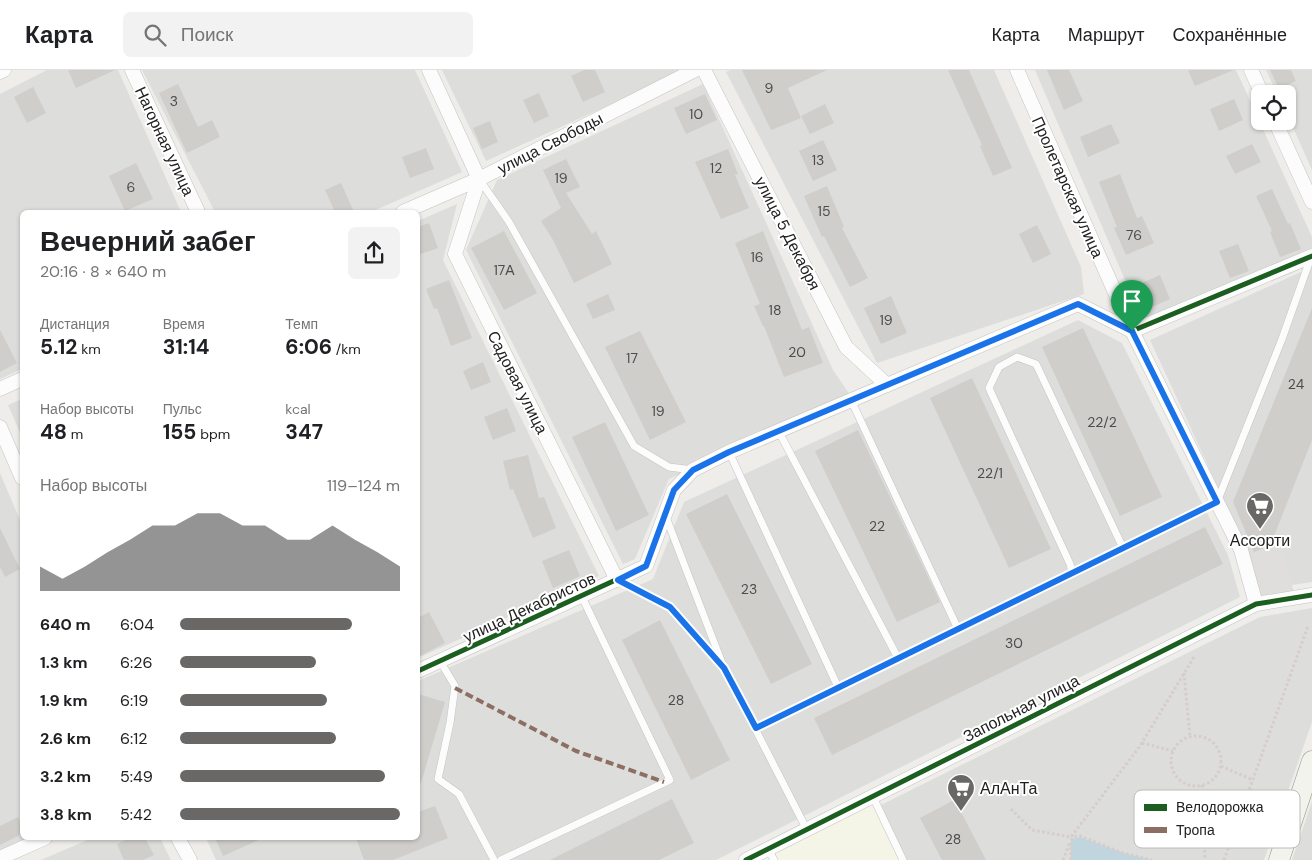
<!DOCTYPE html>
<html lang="ru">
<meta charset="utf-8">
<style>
body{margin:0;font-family:"DM Sans",sans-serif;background:#f2f2f2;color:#202124;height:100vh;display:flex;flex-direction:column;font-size:19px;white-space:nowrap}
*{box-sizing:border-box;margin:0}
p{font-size:16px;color:#757577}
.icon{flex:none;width:28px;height:28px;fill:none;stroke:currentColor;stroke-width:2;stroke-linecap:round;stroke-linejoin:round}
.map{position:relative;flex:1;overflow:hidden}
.drawer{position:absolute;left:20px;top:140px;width:400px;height:630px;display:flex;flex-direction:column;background:#fff;border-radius:8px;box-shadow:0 1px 4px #0004}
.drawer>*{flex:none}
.buttons{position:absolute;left:1251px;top:15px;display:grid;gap:10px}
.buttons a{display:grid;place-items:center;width:45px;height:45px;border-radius:8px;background:#fff;box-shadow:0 1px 4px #0004;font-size:25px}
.pin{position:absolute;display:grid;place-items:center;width:42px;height:42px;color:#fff;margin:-51px -21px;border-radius:50% 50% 50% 0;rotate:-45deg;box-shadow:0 0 5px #0007}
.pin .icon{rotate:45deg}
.round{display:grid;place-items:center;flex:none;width:52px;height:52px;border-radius:8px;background:#f2f2f2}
.overview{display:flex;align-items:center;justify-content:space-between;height:85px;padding:0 20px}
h1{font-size:28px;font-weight:700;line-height:38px}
.stats{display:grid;grid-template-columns:repeat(3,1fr);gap:8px;height:85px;padding:5px 20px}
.stats div{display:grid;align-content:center}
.stats b{font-size:21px;font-weight:700}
.stats small{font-size:14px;font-weight:400}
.stats p{font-size:14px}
.chart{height:140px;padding:10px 20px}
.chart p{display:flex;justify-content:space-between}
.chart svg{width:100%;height:90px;margin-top:5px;fill:#696867;opacity:.7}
ul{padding:0 20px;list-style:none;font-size:16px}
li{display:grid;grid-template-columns:80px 60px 1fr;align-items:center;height:38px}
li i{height:12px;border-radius:6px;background:#696867}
header{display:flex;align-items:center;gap:30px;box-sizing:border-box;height:70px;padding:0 25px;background:#fff;border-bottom:1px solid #e0e0e0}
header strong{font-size:24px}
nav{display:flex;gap:28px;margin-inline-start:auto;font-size:18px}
.search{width:350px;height:45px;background:#f2f2f2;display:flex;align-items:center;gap:12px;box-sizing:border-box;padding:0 18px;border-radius:8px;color:#757577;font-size:19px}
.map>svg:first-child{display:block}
.residential{fill:#dddddb}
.education{fill:#f5f5e7}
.parking{fill:#dfdedd}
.water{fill:#c0d5de}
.building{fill:#cfcecb}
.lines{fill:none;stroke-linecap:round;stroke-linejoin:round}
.lane-casing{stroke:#c4c4c2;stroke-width:8}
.street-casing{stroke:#c4c4c2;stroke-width:15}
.secondary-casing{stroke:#939783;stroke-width:21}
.path{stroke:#d6ccca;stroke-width:3;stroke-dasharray:2.5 2.5;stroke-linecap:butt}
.lane{stroke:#fcfcfc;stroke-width:7}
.street{stroke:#fcfcfc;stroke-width:14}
.secondary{stroke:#f2f3ed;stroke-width:20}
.quiet{stroke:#8d6e63;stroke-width:4;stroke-dasharray:8 4;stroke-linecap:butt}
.cycleway-casing{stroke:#fff;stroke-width:8}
.cycleway{stroke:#1b5e20;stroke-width:5}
.route-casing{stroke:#fff;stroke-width:10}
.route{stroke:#1a73e8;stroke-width:6}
.labels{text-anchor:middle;stroke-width:4;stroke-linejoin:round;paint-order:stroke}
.number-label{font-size:14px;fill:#4c4c4c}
.street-label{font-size:16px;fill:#212121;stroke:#fff}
.poi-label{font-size:16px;fill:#212121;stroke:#fff}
.key{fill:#fff;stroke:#bcbcbc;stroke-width:1}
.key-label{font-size:14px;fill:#212121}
</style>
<header>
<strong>Карта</strong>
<div class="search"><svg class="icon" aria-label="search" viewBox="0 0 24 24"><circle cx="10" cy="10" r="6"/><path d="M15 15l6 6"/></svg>Поиск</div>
<nav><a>Карта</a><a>Маршрут</a><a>Сохранённые</a></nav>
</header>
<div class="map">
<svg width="1312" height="790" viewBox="0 0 1312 790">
<rect width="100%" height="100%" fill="#eeedea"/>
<g class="residential">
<path d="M47,0H118L181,142H22V299L0,309V24Z"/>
<path d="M142,0H415L462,102L371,142H215Z"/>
<path d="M442,0H686L486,91Z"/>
<path d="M731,0H994L1081,197L1084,224L877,293L726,2Z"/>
<path d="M1035,0H1236L1312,167V178L1143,252Z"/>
<path d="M1266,0H1312V100L1288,46V24H1277Z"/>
<path d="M703,14L833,300L850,325L669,409L635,489L623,494L466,180L497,110Z"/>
<path d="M457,134L443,190L599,506L418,588V151Z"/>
<path d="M1312,197V512L1265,519L1150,270Z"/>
<path d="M1078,250L1122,273L1228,485L1240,527L716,790H216L206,768H418V611L653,509L684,432Z"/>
<path d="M22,329V367L8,335Z"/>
<path d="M0,403L22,455V768H39L0,785Z"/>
<path d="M1312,538V652L1264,790H770L1260,547Z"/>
<path d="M1312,732V790H1292Z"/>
<path d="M92,768H160L171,790H41Z"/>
</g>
<path class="education" d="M872,730L901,790H747Z"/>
<path class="parking" d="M1272,479L1283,483L1295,526L1256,533L1244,488Z"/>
<path class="water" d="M1080,767L1123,783L1152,790H1071V770Z"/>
<g class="building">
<path d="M68,0H115L76,18Z"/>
<path d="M584,0H595L605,22L583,32L571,6Z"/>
<path d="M742,0H827L788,18L801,48L771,60Z"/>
<path d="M948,0H969L1012,98L993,106L980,76L982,75Z"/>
<path d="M1047,0H1069L1083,31L1064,40Z"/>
<path d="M1188,0H1234L1195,16Z"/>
<path d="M1270,0H1291L1296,11L1279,19Z"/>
<path d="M178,14L198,57L212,50L220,67L187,83L159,23Z"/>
<path d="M33,17L46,43L27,53L14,27Z"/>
<path d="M539,23L549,46L534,53L523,30Z"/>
<path d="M705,24L717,50L686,64L674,38Z"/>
<path d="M1234,29L1243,50L1219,61L1210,39Z"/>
<path d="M825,34L834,53L810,64L801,46Z"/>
<path d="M490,51L498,72L482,79L473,58Z"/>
<path d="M1111,54L1120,73L1088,87L1080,67Z"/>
<path d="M823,70L837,100L813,111L799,81Z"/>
<path d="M1252,74L1261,92L1235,104L1226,86Z"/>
<path d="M426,78L434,99L410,108L402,87Z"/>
<path d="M728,79L738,104L735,105L749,138L721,149L695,92Z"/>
<path d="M566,89L580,117L566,123L592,164L596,161L612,194L574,213L553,170L541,151L561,138L543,100Z"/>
<path d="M136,93L153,129L125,141L109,106Z"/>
<path d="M1120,104L1137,148L1142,146L1154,173L1126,185L1114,158L1117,157L1099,112Z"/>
<path d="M341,113L354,142H335L325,120Z"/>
<path d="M827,116L844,157L842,158L868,208L850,217L824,166L822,167L804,126Z"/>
<path d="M1272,119L1288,154L1290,153L1301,179L1280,187L1270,162L1272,161L1256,126Z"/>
<path d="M429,153L438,178L418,185V157Z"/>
<path d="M1037,155L1051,184L1033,193L1019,164Z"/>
<path d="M504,161L537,223L504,240L471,178Z"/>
<path d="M763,161L802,260L809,257L823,293L784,307L764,256H763L754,236L760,234L735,173Z"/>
<path d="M1238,174L1249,201L1230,208L1219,181Z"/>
<path d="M1160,205L1170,229L1152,237L1142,213Z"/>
<path d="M449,210L472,268L451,276L437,238L434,239L426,219Z"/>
<path d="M608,224L615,240L593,249L586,234Z"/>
<path d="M891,226L907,263L881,274L864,238Z"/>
<path d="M1312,238V370L1270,476L1254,482L1233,432Z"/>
<path d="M1083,258L1162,427L1120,446L1042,277Z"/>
<path d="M0,260L17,293L0,302Z"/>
<path d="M640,261L686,352L650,370L605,277Z"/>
<path d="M483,292L491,312L471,320L463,301Z"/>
<path d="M972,308L1051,479L1009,498L930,328Z"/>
<path d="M507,338L516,361L493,370L484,347Z"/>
<path d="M605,352L649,445L616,461L572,367Z"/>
<path d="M858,360L940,532L897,552L815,381Z"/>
<path d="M528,385L539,428L544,427L556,458L533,468L513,419L510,420L503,391Z"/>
<path d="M727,424L812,594L771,614L686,444Z"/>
<path d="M1205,457L1223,494L832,685L814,648Z"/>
<path d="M0,458L20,499L5,507L0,497Z"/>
<path d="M569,480L580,506L553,518L542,491Z"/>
<path d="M429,542L445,573L418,587V548Z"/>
<path d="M660,550L730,690L691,710L622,570Z"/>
<path d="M418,624L445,632L421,713H418Z"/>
<path d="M672,729L694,773L659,790H550Z"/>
<path d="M954,730L961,742L986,790H942L920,748Z"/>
<path d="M435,736L448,768L393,790H364L356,768H418V742Z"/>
<path d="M18,747L22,756V764L0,775V756Z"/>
<path d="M130,768H145L154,785L143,790H124L117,774Z"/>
<path d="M215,768H263L223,786Z"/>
</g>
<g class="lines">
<defs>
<g id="lane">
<path d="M479,109L509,152L634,376L669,397L693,400"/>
<path d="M851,330L958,559"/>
<path d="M779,362L898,588"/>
<path d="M729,382L838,617"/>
<path d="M666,447L722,593"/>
<path d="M1072,503L1070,494L989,318L999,297L1017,287L1036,294L1123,478"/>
<path d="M617,510L670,537L724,598L807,760"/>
<path d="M440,591L455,616L450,653L438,709L459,724L494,790"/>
<path d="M756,658L1217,432L1282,269L1311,187"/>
<path d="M873,727L903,790"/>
<path d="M768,779L774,790"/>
<path d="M501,790L670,710L582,527"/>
</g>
<g id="street">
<path d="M132,0L198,142"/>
<path d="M429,0L479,109L455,184L617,510"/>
<path d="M704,0L846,277L887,315"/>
<path d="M1017,0L1132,261L1241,480L1256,534"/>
<path d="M1251,0L1262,24"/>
<path d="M0,2L4,0"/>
<path d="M1275,51L1312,132"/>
<path d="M403,142L479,109L695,0"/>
<path d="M0,319L22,309"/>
<path d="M0,357L22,408"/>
<path d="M418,601L646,496L674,420L693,400L729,382L1078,234L1132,261L1312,186"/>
<path d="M178,768L190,790"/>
<path d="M0,788L45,768"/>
<path d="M746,790L1256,534L1312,525"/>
</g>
<path id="secondary" d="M1279,790L1312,691"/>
</defs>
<use href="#lane" class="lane-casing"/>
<use href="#street" class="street-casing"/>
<use href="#secondary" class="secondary-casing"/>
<g class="path">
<path d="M1184,603L1190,667"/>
<circle cx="1196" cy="691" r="25"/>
<path d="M1142,673L1173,681"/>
<path d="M1221,696L1253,710"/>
<path d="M1202,715L1205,790"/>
<path d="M1011,739L1032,760L1071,767L1140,676L1194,587"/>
<path d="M1063,790L1070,772"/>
<path d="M1071,790V770L1073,767L1080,766L1123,783L1152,790"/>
<path d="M1224,790L1308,556"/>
</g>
<use href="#lane" class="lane"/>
<use href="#street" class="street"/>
<use href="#secondary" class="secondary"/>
<path class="quiet" d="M455,618L576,681L664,712"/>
<defs>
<g id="cycleway">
<path d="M418,601L646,496L674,420L693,400L729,382L1078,234L1132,261L1312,186"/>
<path d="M746,790L1256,534L1312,525"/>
</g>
</defs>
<use href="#cycleway" class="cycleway-casing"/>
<use href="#cycleway" class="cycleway"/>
</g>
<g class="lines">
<defs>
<path id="route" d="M1078,234L1132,261L1217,432L756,658L724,598L670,537L618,510L646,496L674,420L693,400L729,382Z"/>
</defs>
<use href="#route" class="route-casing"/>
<use href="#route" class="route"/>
</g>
<defs>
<symbol id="supermarket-pin" viewBox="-11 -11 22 30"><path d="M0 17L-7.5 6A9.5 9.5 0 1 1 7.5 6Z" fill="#696867" stroke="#fff"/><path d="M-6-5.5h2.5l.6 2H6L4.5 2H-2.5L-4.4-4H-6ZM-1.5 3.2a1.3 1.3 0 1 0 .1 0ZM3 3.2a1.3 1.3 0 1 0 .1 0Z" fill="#fff"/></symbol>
</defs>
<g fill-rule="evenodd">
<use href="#supermarket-pin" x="1244" y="420" width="32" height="43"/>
<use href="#supermarket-pin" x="945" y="702" width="32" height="43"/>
</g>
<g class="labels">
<g class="number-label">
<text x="769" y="23">9</text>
<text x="174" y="36">3</text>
<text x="696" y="49">10</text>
<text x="818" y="95">13</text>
<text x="716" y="103">12</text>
<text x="561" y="113">19</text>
<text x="131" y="122">6</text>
<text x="824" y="146">15</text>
<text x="1134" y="170">76</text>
<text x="757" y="192">16</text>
<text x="504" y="205">17А</text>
<text x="775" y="245">18</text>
<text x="886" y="255">19</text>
<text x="797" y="287">20</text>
<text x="632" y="293">17</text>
<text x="1296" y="319">24</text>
<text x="658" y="346">19</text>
<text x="1102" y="357">22/2</text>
<text x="990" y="408">22/1</text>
<text x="877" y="461">22</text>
<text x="749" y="524">23</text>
<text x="1014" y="578">30</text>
<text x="676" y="635">28</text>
<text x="953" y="774">28</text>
</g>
<g class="street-label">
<text transform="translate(165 71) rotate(65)" y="6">Нагорная улица</text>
<text transform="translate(550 73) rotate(-27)" y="6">улица Свободы</text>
<text transform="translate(1068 117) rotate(66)" y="6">Пролетарская улица</text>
<text transform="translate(788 163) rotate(63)" y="6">улица 5 Декабря</text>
<text transform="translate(518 312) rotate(63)" y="6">Садовая улица</text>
<text transform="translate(529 537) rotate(-25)" y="6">улица Декабристов</text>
<text transform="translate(1021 638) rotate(-27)" y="6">Запольная улица</text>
</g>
<g class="poi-label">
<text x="1260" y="476">Ассорти</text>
<text x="980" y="724" text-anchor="start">АлАнТа</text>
</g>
</g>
<rect x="1134" y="720" width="166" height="58" rx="8" class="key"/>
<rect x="1144" y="734" width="23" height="7" fill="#1b5e20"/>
<rect x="1144" y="757" width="23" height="6" fill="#8d6e63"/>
<g class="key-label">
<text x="1176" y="742">Велодорожка</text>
<text x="1176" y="765">Тропа</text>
</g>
</svg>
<div class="buttons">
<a><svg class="icon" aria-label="locate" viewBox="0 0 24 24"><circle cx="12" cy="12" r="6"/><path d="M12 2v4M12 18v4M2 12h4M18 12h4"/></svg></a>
</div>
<div class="pin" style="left:1132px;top:261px;background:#1e9e55"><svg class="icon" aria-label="arrive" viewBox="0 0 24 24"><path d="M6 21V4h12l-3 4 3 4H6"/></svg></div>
<section class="drawer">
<div class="overview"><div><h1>Вечерний забег</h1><p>20:16 · 8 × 640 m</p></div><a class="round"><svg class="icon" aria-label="share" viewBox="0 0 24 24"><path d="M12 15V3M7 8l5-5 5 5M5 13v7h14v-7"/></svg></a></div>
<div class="stats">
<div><p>Дистанция</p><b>5.12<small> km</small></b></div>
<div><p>Время</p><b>31:14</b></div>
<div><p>Темп</p><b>6:06<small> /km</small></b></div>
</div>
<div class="stats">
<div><p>Набор высоты</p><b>48<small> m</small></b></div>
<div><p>Пульс</p><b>155<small> bpm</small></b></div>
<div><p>kcal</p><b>347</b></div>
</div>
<div class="chart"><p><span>Набор высоты</span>119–124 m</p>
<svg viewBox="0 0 160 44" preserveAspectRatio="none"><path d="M0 44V32L10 38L20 32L30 25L40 19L50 12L60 12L70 6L80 6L90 12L100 12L110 19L120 19L130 12L140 19L150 25L160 32V44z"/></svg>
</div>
<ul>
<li><b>640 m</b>6:04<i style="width:78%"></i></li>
<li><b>1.3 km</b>6:26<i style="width:62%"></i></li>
<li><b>1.9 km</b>6:19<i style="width:67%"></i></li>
<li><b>2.6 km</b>6:12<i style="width:71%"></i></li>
<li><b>3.2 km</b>5:49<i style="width:93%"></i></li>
<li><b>3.8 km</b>5:42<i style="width:100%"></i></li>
</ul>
</section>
</div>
